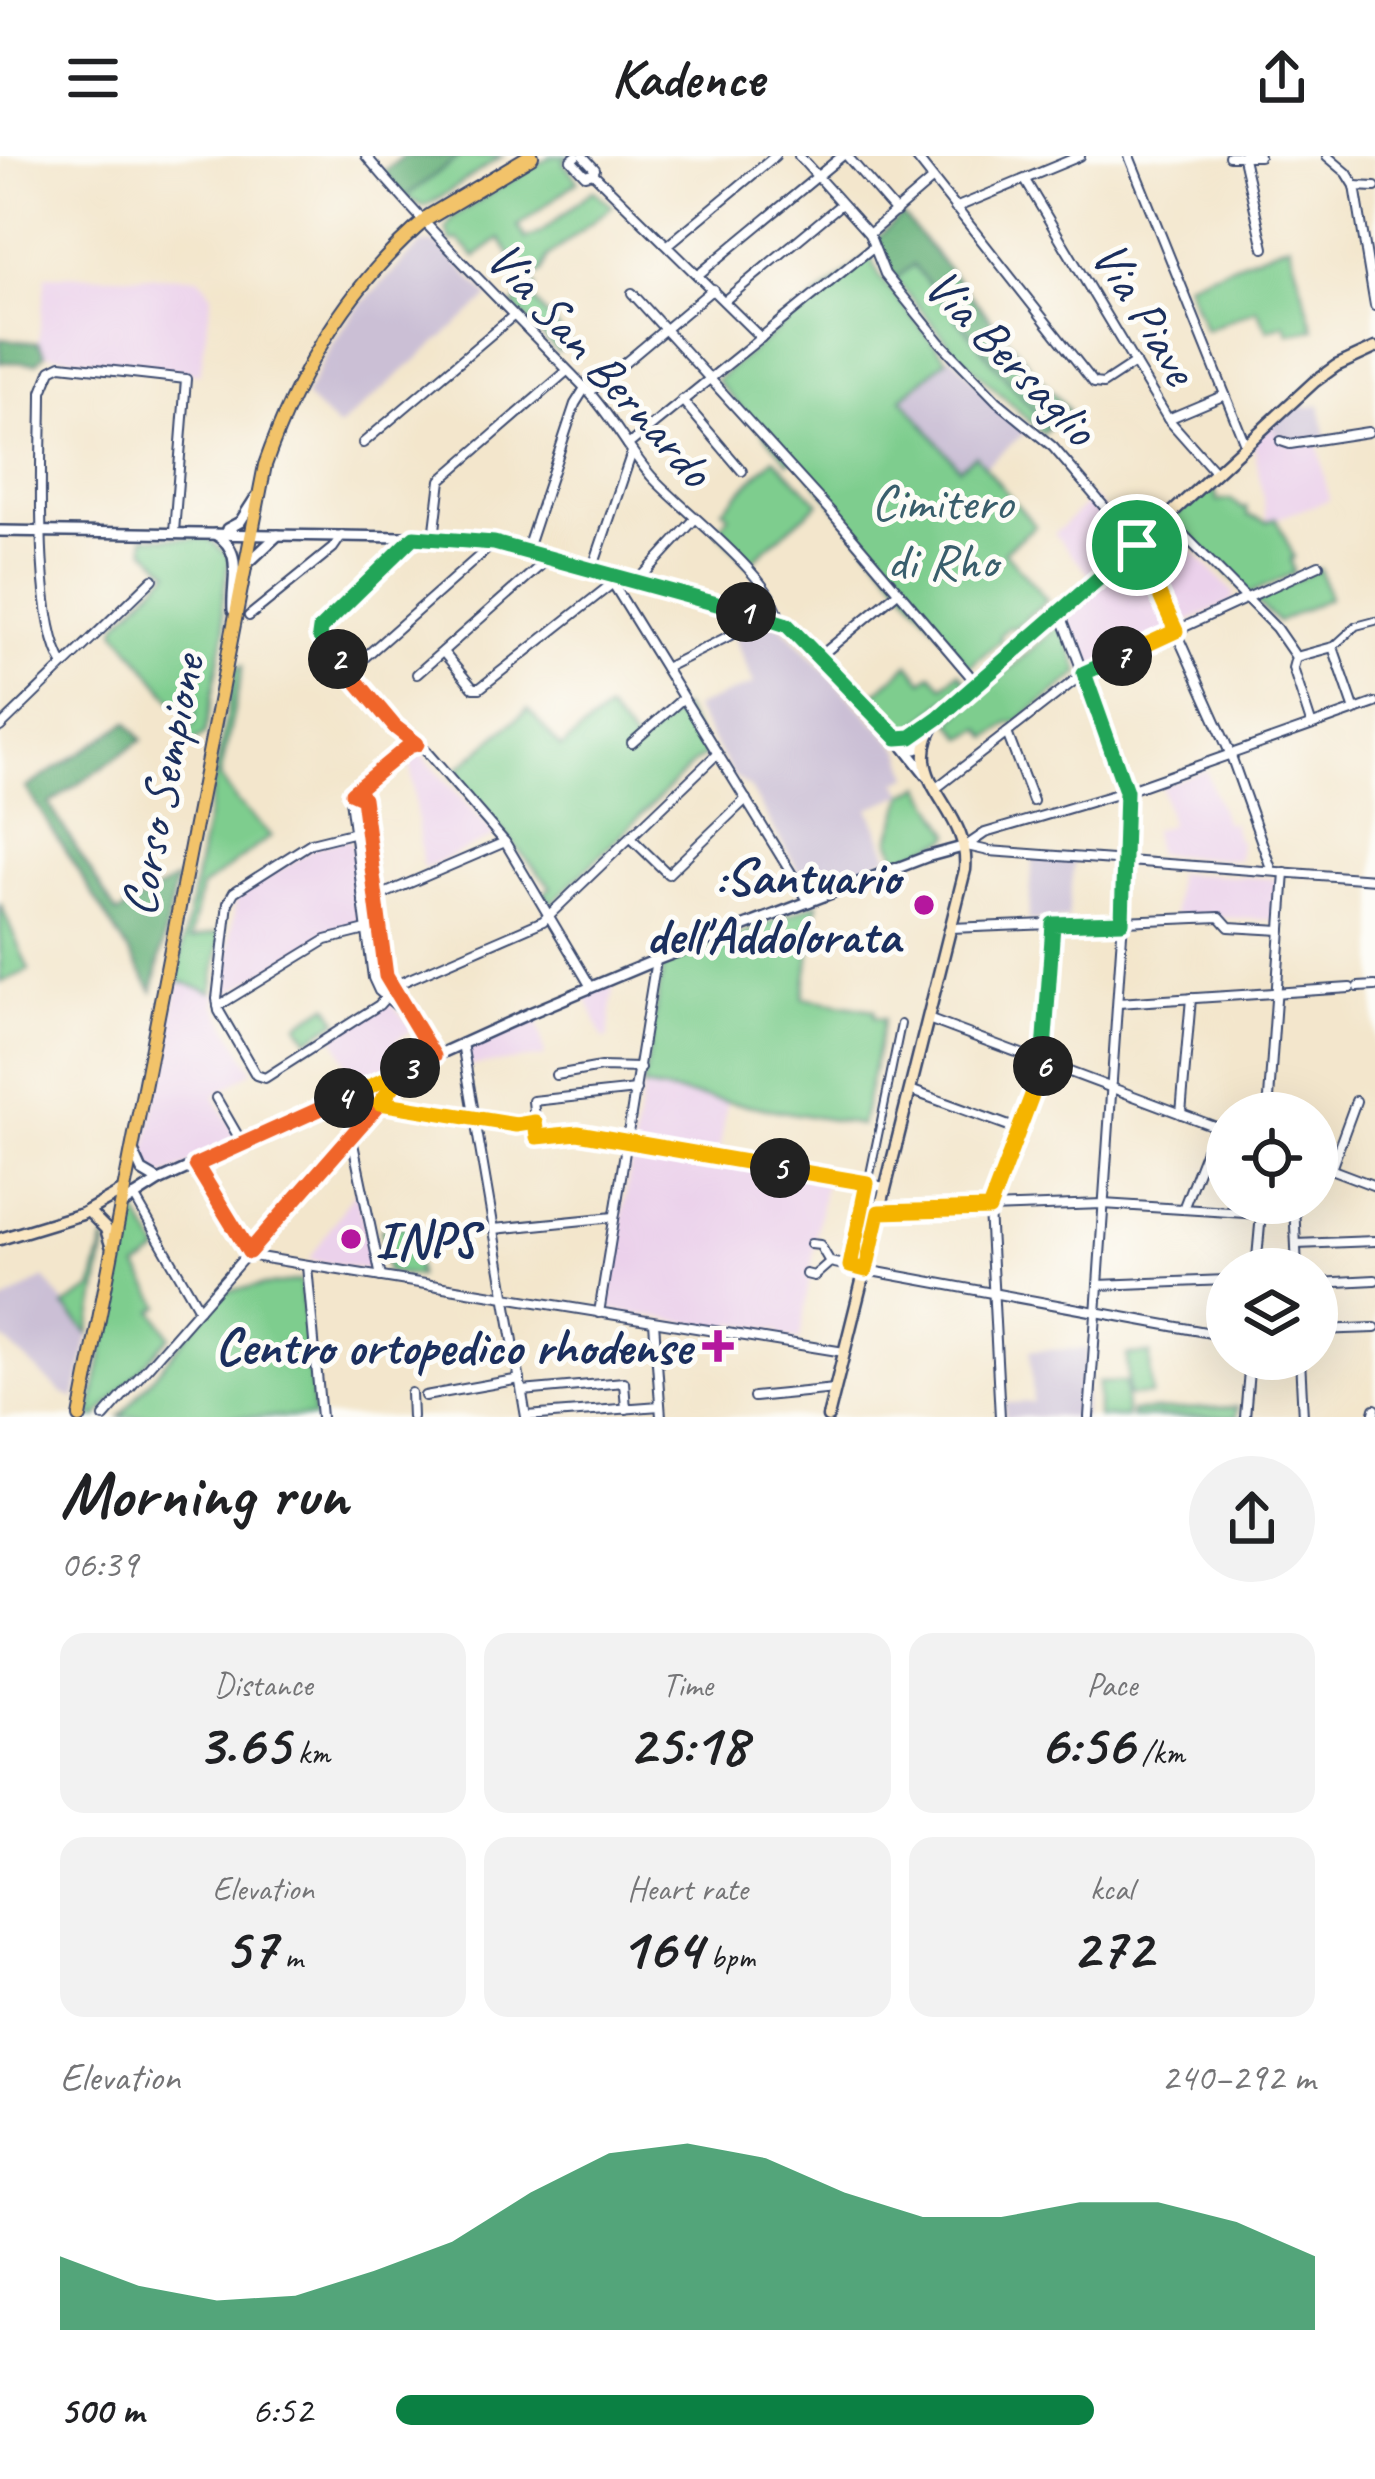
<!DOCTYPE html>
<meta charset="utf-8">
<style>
body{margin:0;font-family:Caveat,sans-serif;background:#f2f2f2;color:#202124;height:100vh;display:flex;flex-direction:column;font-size:45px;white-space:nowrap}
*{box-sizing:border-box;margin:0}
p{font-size:39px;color:#757577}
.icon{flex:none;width:66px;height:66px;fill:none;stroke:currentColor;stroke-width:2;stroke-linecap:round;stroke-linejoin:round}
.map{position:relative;height:1261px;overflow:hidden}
.sheet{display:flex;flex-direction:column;background:#fff;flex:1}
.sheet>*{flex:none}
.tools{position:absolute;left:1206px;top:936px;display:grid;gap:24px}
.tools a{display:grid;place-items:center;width:132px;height:132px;border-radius:50%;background:#fff;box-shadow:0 12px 48px #0002;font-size:60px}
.pin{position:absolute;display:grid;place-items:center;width:102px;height:102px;color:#fff;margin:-51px;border:6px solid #fff;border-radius:50%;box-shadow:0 3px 12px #0007}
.km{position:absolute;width:60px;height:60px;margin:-30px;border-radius:50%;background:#222;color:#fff;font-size:33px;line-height:60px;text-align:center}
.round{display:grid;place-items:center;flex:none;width:126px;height:126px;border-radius:63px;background:#f2f2f2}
.head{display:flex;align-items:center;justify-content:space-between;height:204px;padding:0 60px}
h1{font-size:66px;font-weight:800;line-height:90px}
.stats{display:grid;grid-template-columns:repeat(3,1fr);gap:18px;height:204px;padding:12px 60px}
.stats div{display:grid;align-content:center;border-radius:24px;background:#f2f2f2;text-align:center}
.stats b{font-size:60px;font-weight:800}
.stats small{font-size:33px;font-weight:400}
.stats p{font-size:33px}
.chart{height:336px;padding:24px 60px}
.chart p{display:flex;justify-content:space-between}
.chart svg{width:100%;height:216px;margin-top:12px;fill:#0b8043;opacity:.7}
ul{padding:0 60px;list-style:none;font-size:39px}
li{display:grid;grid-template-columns:192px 144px 1fr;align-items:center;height:90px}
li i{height:30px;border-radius:15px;background:#0b8043}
header{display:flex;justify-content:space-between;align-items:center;height:156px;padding:0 60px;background:#fff;font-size:54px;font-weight:800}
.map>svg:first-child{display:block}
.built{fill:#ebd1eb}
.industrial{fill:#cbbfd5}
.green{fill:#7ecd8e;stroke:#4c7e76;stroke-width:3}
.forest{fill:#66b079;stroke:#40706c;stroke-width:3}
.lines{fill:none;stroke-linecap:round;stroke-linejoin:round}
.pedestrian-casing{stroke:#3b4a6e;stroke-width:10}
.minor-casing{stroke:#3b4a6e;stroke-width:12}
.tertiary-casing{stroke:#3b4a6e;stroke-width:14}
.secondary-casing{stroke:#3b4a6e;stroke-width:15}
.primary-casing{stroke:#3b4a6e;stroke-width:16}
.trunk-casing{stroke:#3b4a6e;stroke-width:18}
.pedestrian{stroke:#fff;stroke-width:6}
.minor{stroke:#fff;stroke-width:8}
.tertiary{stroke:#fff;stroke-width:9}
.secondary{stroke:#fae7c3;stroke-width:10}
.primary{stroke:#f2c36a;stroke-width:12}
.trunk{stroke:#f2c36a;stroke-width:14}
.split-1-casing{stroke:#fff;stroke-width:24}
.split-2-casing{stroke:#fff;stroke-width:24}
.split-3-casing{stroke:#fff;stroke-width:24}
.split-4-casing{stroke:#fff;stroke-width:24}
.split-5-casing{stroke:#fff;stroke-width:24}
.split-6-casing{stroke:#fff;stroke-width:24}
.split-7-casing{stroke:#fff;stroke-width:24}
.split-8-casing{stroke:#fff;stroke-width:24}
.split-1{stroke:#22a559;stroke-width:15}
.split-2{stroke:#22a559;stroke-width:15}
.split-3{stroke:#f0652b;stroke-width:15}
.split-4{stroke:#f0652b;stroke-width:15}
.split-5{stroke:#f5b400;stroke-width:15}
.split-6{stroke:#f5b400;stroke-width:15}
.split-7{stroke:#22a559;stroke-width:15}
.split-8{stroke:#f5b400;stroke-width:15}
.poi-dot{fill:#b5179e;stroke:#fdfcf7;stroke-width:4.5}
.labels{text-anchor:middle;stroke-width:10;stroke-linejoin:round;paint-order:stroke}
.street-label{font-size:51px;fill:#1b2f5e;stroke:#fdfcf7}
.park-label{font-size:51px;fill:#395e6c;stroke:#fdfcf7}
.poi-label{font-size:51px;font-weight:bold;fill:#1b2f5e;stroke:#fdfcf7;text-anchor:end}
</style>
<header><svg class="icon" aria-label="menu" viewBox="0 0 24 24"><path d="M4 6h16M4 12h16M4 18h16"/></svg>Kadence<svg class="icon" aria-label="share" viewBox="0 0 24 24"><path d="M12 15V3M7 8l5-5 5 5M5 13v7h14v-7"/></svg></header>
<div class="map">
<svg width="1375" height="1261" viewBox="0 0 1375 1261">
<rect width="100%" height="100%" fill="#fdfcf7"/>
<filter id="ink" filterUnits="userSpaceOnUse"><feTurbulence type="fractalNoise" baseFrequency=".00833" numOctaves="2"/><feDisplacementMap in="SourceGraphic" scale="24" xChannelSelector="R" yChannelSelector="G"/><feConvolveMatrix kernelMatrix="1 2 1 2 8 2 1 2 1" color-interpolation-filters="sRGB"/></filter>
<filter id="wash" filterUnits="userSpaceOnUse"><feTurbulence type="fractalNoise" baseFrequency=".004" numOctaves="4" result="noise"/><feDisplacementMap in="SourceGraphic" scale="48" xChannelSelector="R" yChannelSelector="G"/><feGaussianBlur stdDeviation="2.7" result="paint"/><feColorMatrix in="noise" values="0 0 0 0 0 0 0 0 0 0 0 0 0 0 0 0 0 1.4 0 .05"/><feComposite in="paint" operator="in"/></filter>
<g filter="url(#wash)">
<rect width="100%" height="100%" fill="#f3e6cc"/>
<g class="built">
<path d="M46,119L199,121L212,138L200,218L45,198L38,187Z"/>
<path d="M1270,267L1282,284L1317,283L1329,344L1267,366L1253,283Z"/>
<path d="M1093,341L1134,389L1094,424L1054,378Z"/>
<path d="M1169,371L1235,438L1231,446L1183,468L1176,465L1144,394Z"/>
<path d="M1136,391L1175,474L1085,515L1062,456Z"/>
<path d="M420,597L495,680L423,713L409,598Z"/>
<path d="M1206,614L1225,667L1233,666L1237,684H1240L1239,704L1156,698L1152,674L1170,669L1161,630Z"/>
<path d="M345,682L352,687L361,762L354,771L323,780L230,837L223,834L236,741L316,691Z"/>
<path d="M1175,717L1278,723L1275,764L1174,759Z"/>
<path d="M615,823L608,882L603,883L584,835Z"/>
<path d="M179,824L216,838V849L253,915L214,940L240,987L158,1023L145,999Z"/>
<path d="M387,843L414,873L396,884L408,910L358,933L334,879Z"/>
<path d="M536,855L545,901L467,910L463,888Z"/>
<path d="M643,932L727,947L718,1004L825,1023L800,1184L780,1181V1175L734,1167L732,1174L607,1153Z"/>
<path d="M357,1032L372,1109L368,1114L309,1104Z"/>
</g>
<g class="industrial">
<path d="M432,87L442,92L489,141L338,272L305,241L331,190L356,154L421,88Z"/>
<path d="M951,199L994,247L1027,275L984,311L975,300L960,312L901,242Z"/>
<path d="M1298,242L1306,252L1320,248L1326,282L1290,287L1282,284L1270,267Z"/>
<path d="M767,464L783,471L902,595L910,620L897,626L905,638L869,652L889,700L810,734L750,632L734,620L693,552L754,528L734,481Z"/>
<path d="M1033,701L1074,704L1068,763L1028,766Z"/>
<path d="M44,1122L89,1178L75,1243L62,1237L0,1180V1148Z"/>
<path d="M1088,1193L1084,1261H1005L1004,1247L1033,1246L1030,1194Z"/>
</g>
<g class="green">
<path d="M460,0H502C491,7 429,50 424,50C420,49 409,43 405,41Z"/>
<path d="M551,0H569L563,6L578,25L518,70L526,83L542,76L593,34L612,50L548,101L542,116L532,123L536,132L532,142L569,186L558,196L513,150L531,132L500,83L475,101L458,84L451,86L446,73L454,60Z"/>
<path d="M1289,87L1314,173L1289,177L1285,168L1268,174L1256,153L1205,174L1186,127Z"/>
<path d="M870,98L880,121L947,203L902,242L959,312L975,299L1035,370L1004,395L1047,444L1014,472L1009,471L1000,479L1001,484L969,511L795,302L789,306L716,224Z"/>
<path d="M913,108L1048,273L1043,278L956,196L895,123Z"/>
<path d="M774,302L819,347L748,408L718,375L729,359L723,353Z"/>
<path d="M1213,328L1218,345L1231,344L1243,353L1246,351L1248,360L1267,366L1276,362L1294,401L1291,403L1294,417L1249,438L1172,362Z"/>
<path d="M144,381L209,383L229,401L222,451L225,474L205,578L189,589L180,577L194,568L196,550L189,544L173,545L116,474L118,467L170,415L145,393Z"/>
<path d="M1320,413L1329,442L1278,466L1254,444Z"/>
<path d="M1058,470L1062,471L1080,517L1014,568L1011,566L989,582L982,573L964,582L950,565Z"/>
<path d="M909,508L923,525L932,518L943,530L959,516L967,526L909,576L900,575L870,542Z"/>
<path d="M243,510L220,621L237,646L271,680L201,732L190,784L221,775L212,836L176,824L236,511Z"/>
<path d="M682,551L707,598L694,607L552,747L543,738L551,731L452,618L528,553L561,592L607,554L638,590Z"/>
<path d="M922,630L951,678L948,683L898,703L890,683L905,638Z"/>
<path d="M0,747L29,814L0,827Z"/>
<path d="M818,747L803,842L874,854V861L884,863L861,969L643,931L663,810Z"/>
<path d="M328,849L338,864L308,883L298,868Z"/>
<path d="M132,1049L160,1096L138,1112L161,1150L154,1155L170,1180L97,1261H90Z"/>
<path d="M412,1069L418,1120L387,1116L381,1073Z"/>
<path d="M105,1083L106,1088L89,1178L64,1150L92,1133Z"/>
<path d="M301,1125L314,1261H120L224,1135Z"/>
<path d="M1150,1198L1151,1239L1128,1240L1127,1199Z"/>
<path d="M1125,1226L1126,1261H1098V1227Z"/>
<path d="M1237,1251V1261H1131V1255Z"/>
</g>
<g class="forest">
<path d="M404,0H460L405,41L383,16Z"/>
<path d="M902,59L1069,255L1048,273L913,109L895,123L874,85Z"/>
<path d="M0,183L38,187L45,198L36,207L0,206Z"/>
<path d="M128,566L142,584L49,648L117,758L176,723L153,835L26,632Z"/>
</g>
</g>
<g filter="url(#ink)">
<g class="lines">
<defs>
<g id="pedestrian">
<path d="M1333,491L1356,470L1375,465"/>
<path d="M1124,636L1127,673"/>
<path d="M851,1110L901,868"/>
</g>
<g id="minor">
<path d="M366,0C435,82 512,156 586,233C612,260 628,294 652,321C682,354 774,422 779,463"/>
<path d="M576,0L571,4L585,19L593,17"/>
<path d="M583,0L595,13L593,17L761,182"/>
<path d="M799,0L869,78L885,118L941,187L997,245L1053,291L1137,389L1230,597L1272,715"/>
<path d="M847,0L896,56"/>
<path d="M915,0L1094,227L1103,228L1135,207"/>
<path d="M1129,0L1245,288"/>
<path d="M1229,0H1259"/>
<path d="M1327,0L1347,17L1355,30L1375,150"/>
<path d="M1243,2L1264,92"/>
<path d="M1025,24L1168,263L1216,317"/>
<path d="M1355,30L1375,31"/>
<path d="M955,52L1080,0"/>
<path d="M869,78L933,23"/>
<path d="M668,89L775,0"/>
<path d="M698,119L842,0"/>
<path d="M632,137L831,356L977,528"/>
<path d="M724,145L840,49"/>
<path d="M590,236L713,133"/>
<path d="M682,244L742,315"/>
<path d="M1168,263L1225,239"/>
<path d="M1281,285L1290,288L1368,276"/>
<path d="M363,287L513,160"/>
<path d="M628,289L873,91"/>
<path d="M1167,362L1276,472L1296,501"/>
<path d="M414,381L320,473L319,480L395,571L425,594L505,686L591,831"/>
<path d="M434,382L441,324L567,215"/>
<path d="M526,396L575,248L585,232"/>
<path d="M592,414L632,296"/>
<path d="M615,421V431L809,746"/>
<path d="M637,426L695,363"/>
<path d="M1060,456L1127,635"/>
<path d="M249,460L333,392L342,379"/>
<path d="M443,496L473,532H480L613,427"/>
<path d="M819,501L899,435"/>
<path d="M1296,501L1333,491L1355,554"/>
<path d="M1296,501L1293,512L1311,567"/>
<path d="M64,509C33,463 42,297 42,236L51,214L61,209L186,223L174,376"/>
<path d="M665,512L767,461"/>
<path d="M348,516L494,387"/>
<path d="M417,518L549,402"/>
<path d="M0,571L153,423"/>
<path d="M1007,577L1033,645"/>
<path d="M632,587L682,543"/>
<path d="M935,633L1084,517L1319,409"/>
<path d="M352,636L416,588"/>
<path d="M368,673L311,687L234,736L228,747L217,843L219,855L256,919L265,922L379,849L387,840"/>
<path d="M631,682L668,718L746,643"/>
<path d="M966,690L985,677L1124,636L1375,547"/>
<path d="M967,690L989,695L1375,723"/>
<path d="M1126,704L1127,673"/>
<path d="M363,747L505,686"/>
<path d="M951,772L1220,761L1229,771L1281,774"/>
<path d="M391,831L543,765L716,599"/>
<path d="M1358,831L1375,830"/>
<path d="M1118,847L1350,832"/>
<path d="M218,850L326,784L370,773"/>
<path d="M404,856L379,835L373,822L350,643L352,637L363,642L386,820L433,900"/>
<path d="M928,863L1227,975"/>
<path d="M462,887L526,1261"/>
<path d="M556,919L601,911L640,912"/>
<path d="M636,934L533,945L537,981L579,977L885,1031"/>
<path d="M910,934L1020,974"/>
<path d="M216,942L242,987"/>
<path d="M381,947L516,969L535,966"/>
<path d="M1268,957L1285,716"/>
<path d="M1181,958L1191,842"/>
<path d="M351,978L381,1121"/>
<path d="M1317,1008L1375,1030"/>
<path d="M197,1009C212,1037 229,1087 259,1101L844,1196"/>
<path d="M1331,1013L1356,945"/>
<path d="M134,1040L199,1153"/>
<path d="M1294,1047L1297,1113"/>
<path d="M1183,1053L1215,971"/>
<path d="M879,1056L1103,1048L1261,1058"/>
<path d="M494,1073L614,1061"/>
<path d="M811,1088L820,1089L830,1106L866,1114L1227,1180"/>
<path d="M1296,1088L1375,1085"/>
<path d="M307,1110L321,1261"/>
<path d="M1256,1113L1262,1047"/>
<path d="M806,1118L814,1120L830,1106"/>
<path d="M1317,1127L1375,1124"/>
<path d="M1098,1129L1227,1124"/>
<path d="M599,1157L656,804"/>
<path d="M654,1166L661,1261"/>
<path d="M1317,1174L1375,1172"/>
<path d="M1300,1203L1303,1261"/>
<path d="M522,1235L624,1226L626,1253"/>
<path d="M411,1237L412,1261"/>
<path d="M425,1240L520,1223"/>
<path d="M754,1241L835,1233"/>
<path d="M526,1260L660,1250"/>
<path d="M104,1261L380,947L395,927L397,918"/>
<path d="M1000,1261L989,1053L1045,907L1053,768"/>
<path d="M1089,1261L1127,704"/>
<path d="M1245,1261L1250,1203"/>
<path d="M1373,1261L1375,1253"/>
</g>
<g id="tertiary">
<path d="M227,373L240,366L256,341"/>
<path d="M0,375L469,382L494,387L779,463L904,589L916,593L924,591"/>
<path d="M215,378C245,395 231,425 233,454"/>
<path d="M247,408L278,379"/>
<path d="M897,582L911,581L938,562"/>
<path d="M904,591L927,620"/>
<path d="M133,995L142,1015L159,1025"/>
<path d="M120,1050L159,1025L530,857L656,804L926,701L966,690"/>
</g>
<g id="secondary">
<path d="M91,1058L106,1073L111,1089"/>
<path d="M0,1083L82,1058L123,1035"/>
<path d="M828,1261L965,714C971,649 895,626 938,562L1137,389L1314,226L1336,210L1375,192"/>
</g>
<path id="primary" d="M80,1261L265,309C299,213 350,127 429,61"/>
<path id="trunk" d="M429,61L531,0"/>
</defs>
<use href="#pedestrian" class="pedestrian-casing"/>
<use href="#minor" class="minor-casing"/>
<use href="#tertiary" class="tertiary-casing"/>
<use href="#secondary" class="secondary-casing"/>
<use href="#primary" class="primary-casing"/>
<use href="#trunk" class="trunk-casing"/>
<use href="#pedestrian" class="pedestrian"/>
<use href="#minor" class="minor"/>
<use href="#tertiary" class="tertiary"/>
<use href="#secondary" class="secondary"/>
<use href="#primary" class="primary"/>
<use href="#trunk" class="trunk"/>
</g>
</g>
<g class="lines" filter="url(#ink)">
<defs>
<path id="split-1" d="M746,456L787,469L897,582L911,581L938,562L1137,389"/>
<path id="split-2" d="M338,503L319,480L320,473L414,381L494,387L746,456"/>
<path id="split-3" d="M338,503L395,571L417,588L409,590L352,637L363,642L386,820L434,900L410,912"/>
<path id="split-4" d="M344,942L196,1009L249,1096L380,947L395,928L397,918L410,912"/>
<path id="split-5" d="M344,942L397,918L395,928L380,947L516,969L535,966L537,981L578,977L780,1012"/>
<path id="split-6" d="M780,1012L867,1027L850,1110L866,1114L879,1056L989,1053L1043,910"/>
<path id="split-7" d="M1043,910L1053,768L1122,766L1126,635L1084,517L1122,500"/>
<path id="split-8" d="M1122,500L1176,475L1137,389"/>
</defs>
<use href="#split-1" class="split-1-casing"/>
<use href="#split-2" class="split-2-casing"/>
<use href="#split-3" class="split-3-casing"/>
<use href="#split-4" class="split-4-casing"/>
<use href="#split-5" class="split-5-casing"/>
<use href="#split-6" class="split-6-casing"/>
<use href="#split-7" class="split-7-casing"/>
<use href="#split-8" class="split-8-casing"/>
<use href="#split-1" class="split-1"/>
<use href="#split-2" class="split-2"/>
<use href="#split-3" class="split-3"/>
<use href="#split-4" class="split-4"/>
<use href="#split-5" class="split-5"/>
<use href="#split-6" class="split-6"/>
<use href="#split-7" class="split-7"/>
<use href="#split-8" class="split-8"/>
</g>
<g class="poi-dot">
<circle cx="924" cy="749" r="12"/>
<circle cx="351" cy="1083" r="12"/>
<path d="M712 1172h12v12h12v12h-12v12h-12v-12h-12v-12h12z"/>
</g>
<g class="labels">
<g class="street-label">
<text transform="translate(1146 156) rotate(59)" y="18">Via Piave</text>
<text transform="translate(1012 200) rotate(46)" y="18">Via Bersaglio</text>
<text transform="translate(601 207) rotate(48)" y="18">Via San Bernardo</text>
<text transform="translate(161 629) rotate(-79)" y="18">Corso Sempione</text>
</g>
<g class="park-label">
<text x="942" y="363">Cimitero<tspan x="942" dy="59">di Rho</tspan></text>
</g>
<g class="poi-label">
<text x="900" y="738">:Santuario<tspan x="900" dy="59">dell'Addolorata</tspan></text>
<text x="375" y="1101" text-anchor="start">INPS</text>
<text x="691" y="1208">Centro ortopedico rhodense</text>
</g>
</g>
</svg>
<div class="tools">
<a><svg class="icon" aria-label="locate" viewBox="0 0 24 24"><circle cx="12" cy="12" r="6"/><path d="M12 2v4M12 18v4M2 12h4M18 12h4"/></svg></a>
<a><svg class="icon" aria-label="layers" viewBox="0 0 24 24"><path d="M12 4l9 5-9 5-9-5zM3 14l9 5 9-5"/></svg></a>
</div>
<div class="pin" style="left:1137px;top:389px;background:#1e9e55"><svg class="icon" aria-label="arrive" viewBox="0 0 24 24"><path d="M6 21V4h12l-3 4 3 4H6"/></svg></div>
<b class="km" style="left:746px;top:456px">1</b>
<b class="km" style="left:338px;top:503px">2</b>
<b class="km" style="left:410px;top:912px">3</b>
<b class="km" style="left:344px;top:942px">4</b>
<b class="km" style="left:780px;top:1012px">5</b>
<b class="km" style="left:1043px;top:910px">6</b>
<b class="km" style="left:1122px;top:500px">7</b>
</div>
<section class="sheet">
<div class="head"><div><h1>Morning run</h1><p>06:39</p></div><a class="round"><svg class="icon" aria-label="share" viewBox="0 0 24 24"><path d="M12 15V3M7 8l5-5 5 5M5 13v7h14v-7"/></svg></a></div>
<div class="stats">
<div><p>Distance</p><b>3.65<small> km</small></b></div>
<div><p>Time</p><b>25:18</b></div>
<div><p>Pace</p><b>6:56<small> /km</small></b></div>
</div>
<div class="stats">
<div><p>Elevation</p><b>57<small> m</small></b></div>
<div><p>Heart rate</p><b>164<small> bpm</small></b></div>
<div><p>kcal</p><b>272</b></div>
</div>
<div class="chart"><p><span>Elevation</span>240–292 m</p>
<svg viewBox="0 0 160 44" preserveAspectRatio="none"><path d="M0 44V29L10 35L20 38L30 37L40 32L50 26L60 16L70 8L80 6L90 9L100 16L110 21L120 21L130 18L140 18L150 22L160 29V44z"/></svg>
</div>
<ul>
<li><b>500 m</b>6:52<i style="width:76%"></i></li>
</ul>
</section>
